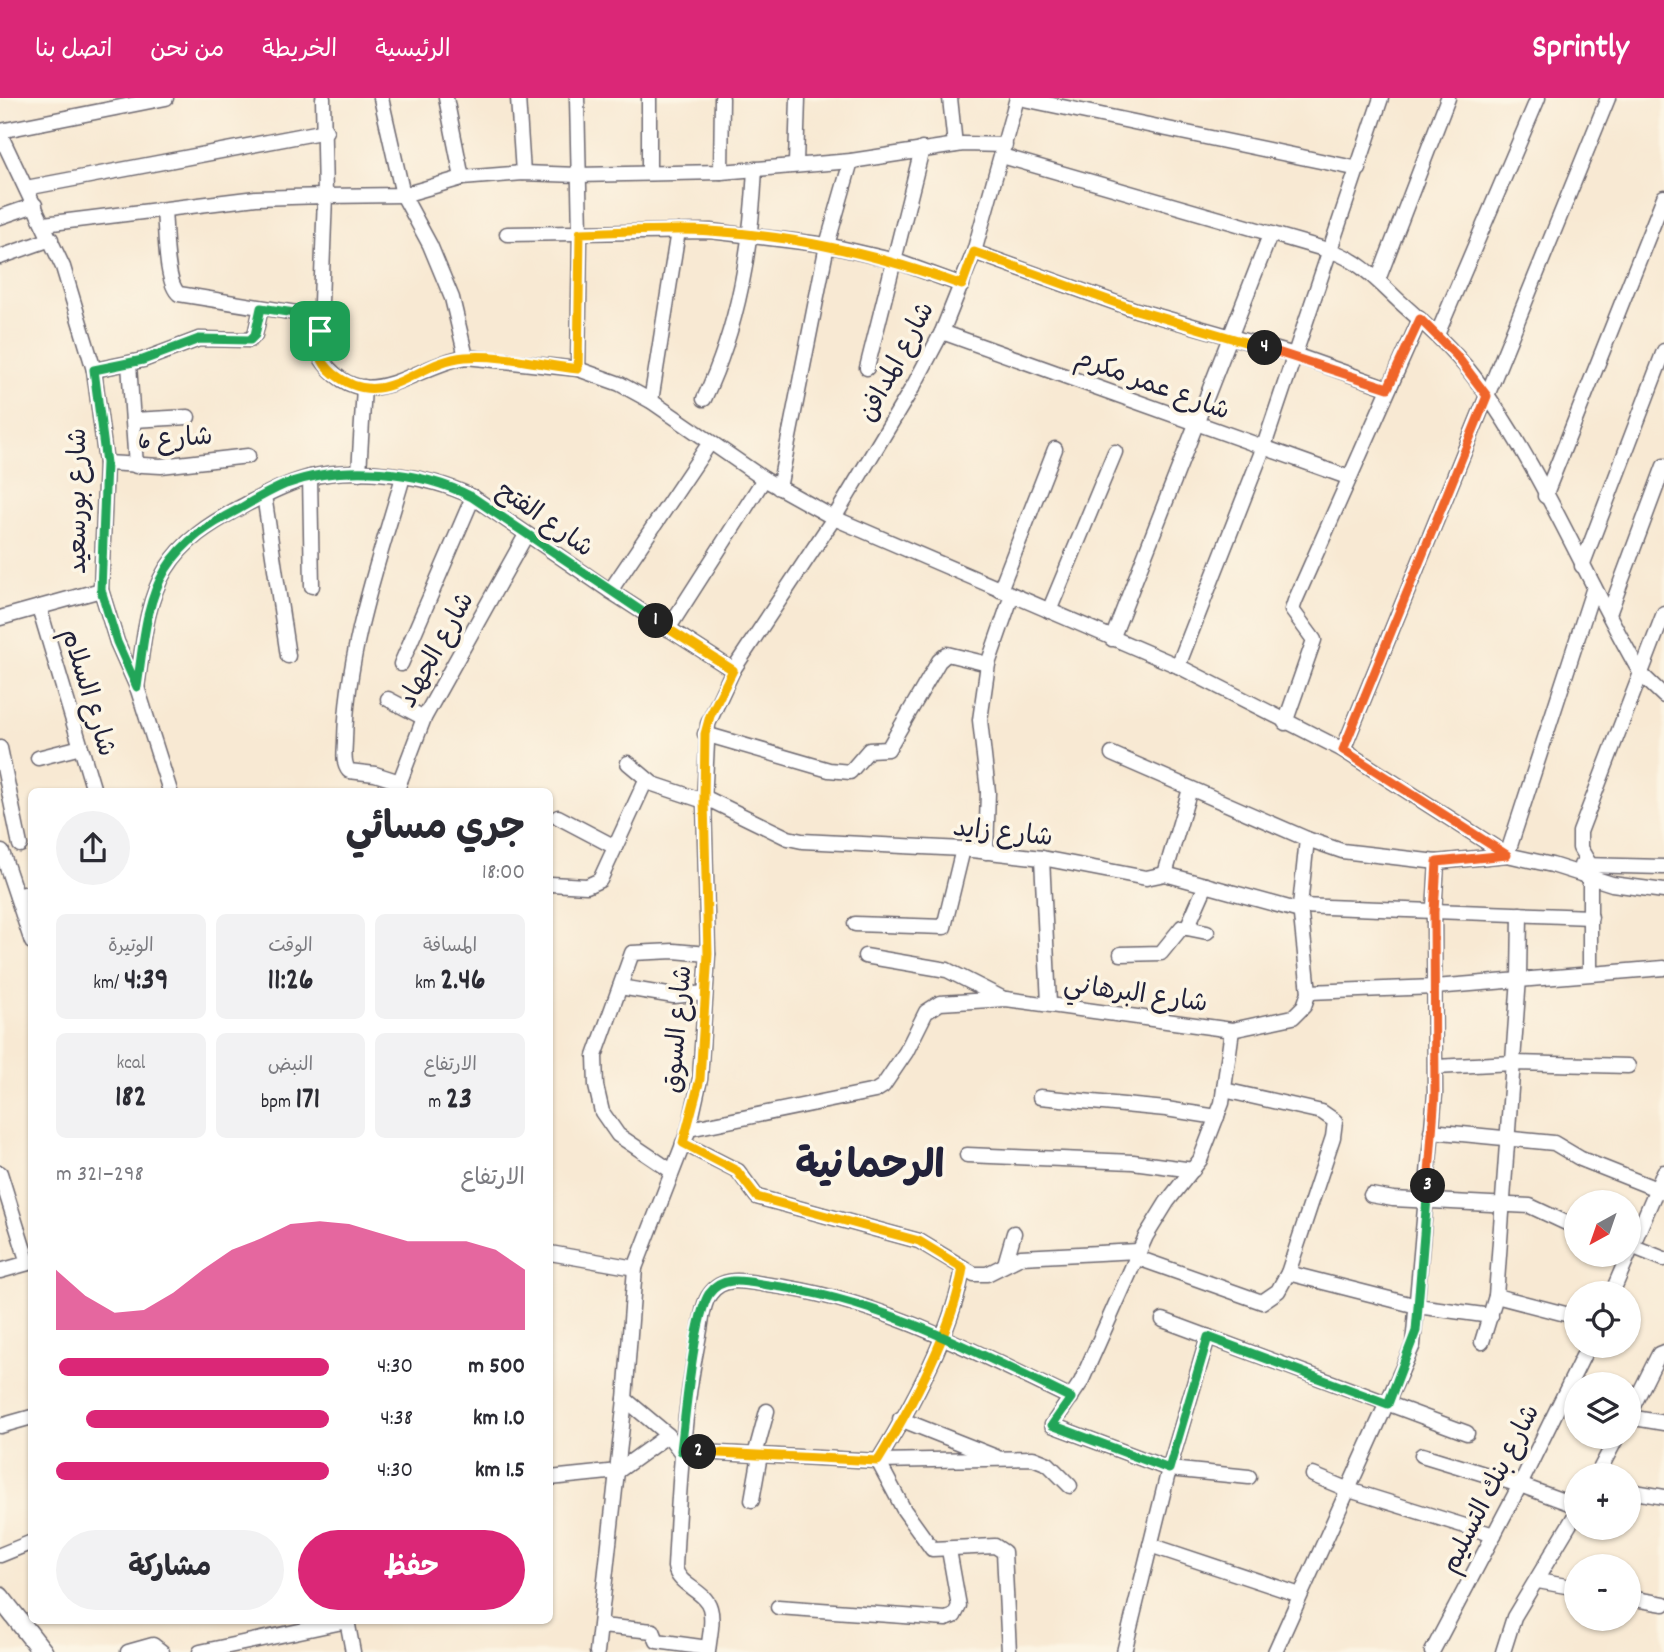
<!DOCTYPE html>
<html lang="ar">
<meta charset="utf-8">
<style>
body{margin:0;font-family:Dekko,"Playpen Sans Arabic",sans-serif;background:#f2f2f3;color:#2b2b33;direction:rtl;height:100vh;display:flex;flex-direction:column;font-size:26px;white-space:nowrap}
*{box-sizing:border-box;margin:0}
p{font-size:23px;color:#7c7c81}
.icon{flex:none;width:38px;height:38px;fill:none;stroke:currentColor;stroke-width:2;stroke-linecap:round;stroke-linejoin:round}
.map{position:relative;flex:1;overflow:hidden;direction:ltr}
.panel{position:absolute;left:28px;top:690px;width:525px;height:836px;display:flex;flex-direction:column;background:#fff;border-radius:10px;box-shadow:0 2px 5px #0004;direction:rtl}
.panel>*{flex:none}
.needle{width:46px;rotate:220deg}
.fabs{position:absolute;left:1564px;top:1092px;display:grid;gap:14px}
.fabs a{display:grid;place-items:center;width:77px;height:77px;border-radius:50%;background:#fff;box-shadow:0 2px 5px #0004;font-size:35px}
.pin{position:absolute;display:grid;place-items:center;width:60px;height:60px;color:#fff;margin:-30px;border-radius:14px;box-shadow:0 4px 10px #0006}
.km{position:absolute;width:35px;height:35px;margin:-18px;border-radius:50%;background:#222;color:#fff;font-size:19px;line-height:35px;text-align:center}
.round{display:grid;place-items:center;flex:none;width:74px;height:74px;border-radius:37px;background:#f2f2f3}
.overview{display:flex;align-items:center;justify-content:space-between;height:119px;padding:0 28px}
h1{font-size:38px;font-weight:700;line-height:52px}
.figures{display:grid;grid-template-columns:repeat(3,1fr);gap:10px;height:119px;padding:7px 28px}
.figures div{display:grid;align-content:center;border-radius:10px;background:#f2f2f3;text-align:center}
.figures b{font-size:30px;font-weight:700}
.figures small{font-size:19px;font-weight:400}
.figures p{font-size:19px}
.chart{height:196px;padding:14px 28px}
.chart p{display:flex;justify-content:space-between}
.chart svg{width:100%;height:126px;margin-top:7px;fill:#db2777;opacity:.7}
.cta{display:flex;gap:14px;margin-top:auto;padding:14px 28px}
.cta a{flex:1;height:80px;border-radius:42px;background:#db2777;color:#fff;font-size:28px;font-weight:700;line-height:80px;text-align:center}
.cta a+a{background:#f2f2f3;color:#2b2b33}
ul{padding:0 28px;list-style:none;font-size:23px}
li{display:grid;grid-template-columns:112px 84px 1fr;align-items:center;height:52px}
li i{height:18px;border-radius:9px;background:#db2777}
header{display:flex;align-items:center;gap:42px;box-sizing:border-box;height:98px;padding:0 35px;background:#db2777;color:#fff}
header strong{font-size:33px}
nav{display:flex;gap:38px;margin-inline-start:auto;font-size:24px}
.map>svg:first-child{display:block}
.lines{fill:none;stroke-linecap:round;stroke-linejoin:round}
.minor-casing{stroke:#6d6870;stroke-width:17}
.tertiary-casing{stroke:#6d6870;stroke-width:22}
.minor{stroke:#fff;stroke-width:14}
.tertiary{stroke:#fff;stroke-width:19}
.split-1-casing{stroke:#fff;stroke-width:14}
.split-2-casing{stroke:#fff;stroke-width:14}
.split-3-casing{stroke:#fff;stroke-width:14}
.split-4-casing{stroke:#fff;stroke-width:14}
.split-5-casing{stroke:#fff;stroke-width:14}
.split-1{stroke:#22a559;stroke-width:9}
.split-2{stroke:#f5b400;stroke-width:9}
.split-3{stroke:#22a559;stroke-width:9}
.split-4{stroke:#f0652b;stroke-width:9}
.split-5{stroke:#f5b400;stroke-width:9}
.labels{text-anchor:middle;stroke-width:7;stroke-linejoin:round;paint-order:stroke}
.street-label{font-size:26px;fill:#22223b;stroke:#fcf5e5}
.town-label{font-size:40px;font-weight:bold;fill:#22223b;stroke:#fcf5e5}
</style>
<header>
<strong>Sprintly</strong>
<nav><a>الرئيسية</a><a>الخريطة</a><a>من نحن</a><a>اتصل بنا</a></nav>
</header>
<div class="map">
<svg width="1664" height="1554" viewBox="0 0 1664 1554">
<rect width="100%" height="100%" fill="#fcf5e5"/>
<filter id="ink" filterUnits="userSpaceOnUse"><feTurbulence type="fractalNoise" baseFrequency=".0143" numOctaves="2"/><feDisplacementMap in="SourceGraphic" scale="14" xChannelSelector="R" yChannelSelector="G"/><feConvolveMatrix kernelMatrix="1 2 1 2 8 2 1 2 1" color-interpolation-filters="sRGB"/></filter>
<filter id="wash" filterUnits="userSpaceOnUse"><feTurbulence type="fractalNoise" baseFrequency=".00686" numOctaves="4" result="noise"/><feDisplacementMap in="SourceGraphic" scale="28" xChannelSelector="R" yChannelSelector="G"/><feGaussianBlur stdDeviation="1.57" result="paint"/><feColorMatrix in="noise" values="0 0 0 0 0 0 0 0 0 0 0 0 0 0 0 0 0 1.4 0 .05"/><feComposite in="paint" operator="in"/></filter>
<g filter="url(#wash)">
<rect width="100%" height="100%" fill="#f8e9d3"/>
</g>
<g filter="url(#ink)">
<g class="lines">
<defs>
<g id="minor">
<path d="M323,0L325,98L403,97L462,80L523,75L578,77L721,74L851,63L963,46L1005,47"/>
<path d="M381,0L403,97L430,147L452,200L466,259"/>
<path d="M446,0L462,80"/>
<path d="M518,0L523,75"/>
<path d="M577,0L580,135L578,271"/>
<path d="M649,0V75"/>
<path d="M950,0L955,47"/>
<path d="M1019,0L1359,71"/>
<path d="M0,33L166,0"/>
<path d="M0,36L63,169L94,272L106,365L101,492L117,544L137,589L170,693"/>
<path d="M1002,58L1331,153C1359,162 1378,183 1399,203C1426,227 1452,250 1474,279C1540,366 1585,480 1641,576L1664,598"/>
<path d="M796,65L798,0"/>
<path d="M721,74L722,0"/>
<path d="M26,90L326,33"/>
<path d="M164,113C166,132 165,185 179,196L321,219"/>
<path d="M0,119L35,107"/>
<path d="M44,126L256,100L325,98L319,257C362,325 413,267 466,259L578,271L620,286L651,303L764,381L834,420L1178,568L1343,652L1507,757L1552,767L1612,786L1664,793"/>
<path d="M507,136L710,133L827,147L896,163L962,187"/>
<path d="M974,154L1136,212L1295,257L1388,290"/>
<path d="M0,159L51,141"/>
<path d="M1378,182L1448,0"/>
<path d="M942,234L1347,379"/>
<path d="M1437,237L1538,0"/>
<path d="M129,266L136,368"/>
<path d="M867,270L922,51"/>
<path d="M94,272L143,262L199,241L250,242L255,237L261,210"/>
<path d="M704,301C739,227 751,152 755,71"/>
<path d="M651,303L678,133"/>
<path d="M133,322L188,319"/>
<path d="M106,365L161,368L248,358"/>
<path d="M359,375L364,289"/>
<path d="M310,379L312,488"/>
<path d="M779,390L827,147L851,63"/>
<path d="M264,397L288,558"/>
<path d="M1545,398L1664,99"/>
<path d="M1582,468L1664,253"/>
<path d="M1000,492L1055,351"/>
<path d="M610,493L709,346"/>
<path d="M39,509L94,693"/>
<path d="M1049,513L1115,354"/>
<path d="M1609,516L1664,368"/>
<path d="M0,520L101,492"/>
<path d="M668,531L764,381"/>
<path d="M1112,541L1270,137"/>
<path d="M401,566L473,399"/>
<path d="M1178,568L1263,351L1381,0"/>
<path d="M137,589C143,550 145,505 166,471C184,442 210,426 239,410C261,399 282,387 307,380C355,367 429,377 473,399L610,493L733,572"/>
<path d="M388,601L424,620"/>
<path d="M1285,625L1314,542L1292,512L1295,503L1420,221"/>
<path d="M705,636L829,672L850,674L869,652L888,651L939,563L947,556L988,566"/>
<path d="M0,650L20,747"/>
<path d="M1343,652L1608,0"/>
<path d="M1112,656L1307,741"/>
<path d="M38,660L81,649"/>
<path d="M628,665L653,686L704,703"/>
<path d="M400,684L375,676L349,673C342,665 345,652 345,642C347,551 378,465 403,379"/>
<path d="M397,691L424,620L526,437"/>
<path d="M704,699L788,740L802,743L963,751L1042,760L1146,780L1165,776L1300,813"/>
<path d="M558,719L615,749"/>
<path d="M2,754L32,844"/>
<path d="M986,754L988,694L980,622L988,566L1012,497"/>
<path d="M1042,760L1049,906"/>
<path d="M1581,767L1664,769"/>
<path d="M1165,776L1190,691"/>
<path d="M550,786L587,788L600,782L646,682"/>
<path d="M17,798L32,794"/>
<path d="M1300,808L1591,819"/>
<path d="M855,826L944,829L963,751"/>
<path d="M1187,830L1206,787"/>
<path d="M1121,856L1161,855L1182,829L1207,834"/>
<path d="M865,858L947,872L1004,901"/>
<path d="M1590,874V767L1580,750V734L1664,515"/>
<path d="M620,889L674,898L705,895"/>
<path d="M1309,894L1435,889L1664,870"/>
<path d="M1232,932L1222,1005L1200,1062L1167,1104L1146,1138L1081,1284L1052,1327L1169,1371L1249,1379"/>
<path d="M1436,969L1512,965L1628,968"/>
<path d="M1224,992L1322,1014L1335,1023L1333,1039L1288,1175"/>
<path d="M1040,999L1166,1011L1217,1019"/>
<path d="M689,1031L875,993L883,988L906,954L926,914L940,905L1006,901L1232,932L1293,919L1304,908L1309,894L1300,808L1307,741L1342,753L1437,764L1507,757L1594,489"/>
<path d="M1431,1033L1554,1045L1581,1061L1664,1094"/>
<path d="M683,1045L738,1073L757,1099L919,1143L974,1176H987L1021,1159L1138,1153"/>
<path d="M967,1057L1133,1064L1193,1072"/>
<path d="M670,1072L618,1037L602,1014L596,988L595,958L632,855L674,853L708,856"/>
<path d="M0,1075L28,1165"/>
<path d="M1371,1097L1393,1101L1530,1108L1577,1130"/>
<path d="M1629,1147L1664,1161"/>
<path d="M550,1155L635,1170"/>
<path d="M1135,1159L1262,1204L1278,1193L1288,1175L1417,1208L1491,1218"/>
<path d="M1005,1166L1014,1135"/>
<path d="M0,1173L32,1164"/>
<path d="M1612,1195L1664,1074"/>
<path d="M1496,1198L1577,1219"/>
<path d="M1163,1222L1467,1335"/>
<path d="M1482,1244L1496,1198L1519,880L1520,816"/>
<path d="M625,1301L668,1337L680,1353L878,1363L1033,1360L1048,1366L1070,1388"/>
<path d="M1629,1316L1659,1256L1664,1254"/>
<path d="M1629,1319L1664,1325"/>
<path d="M900,1321L996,1359"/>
<path d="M0,1328L32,1319"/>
<path d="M755,1357L767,1313"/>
<path d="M1422,1357L1520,1387L1577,1408"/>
<path d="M878,1363L904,1412L932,1451L995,1448L1004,1454L1009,1554"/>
<path d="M878,1363C911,1309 953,1233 963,1170"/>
<path d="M1313,1377L1349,1392L1494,1437"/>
<path d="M1597,1377L1617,1339"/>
<path d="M550,1380L618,1373L668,1337"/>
<path d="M1629,1393L1664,1399"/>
<path d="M752,1402L760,1357"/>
<path d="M1150,1447L1300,1497"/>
<path d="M0,1457L32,1444"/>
<path d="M1538,1483L1577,1490"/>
<path d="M1629,1500L1664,1506"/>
<path d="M778,1509L946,1521L954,1518L959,1508L949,1452"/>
<path d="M347,1522L353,1554"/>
<path d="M601,1528L653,1533L657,1543L708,1550"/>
<path d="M128,1554L153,1547L162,1554"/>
<path d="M200,1554L347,1523"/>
<path d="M597,1554L625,1301L635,1170L689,1031L700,981L708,856L704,703L708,626L733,572L834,420L914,287L942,234L974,154L1017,0"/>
<path d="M708,1554C709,1540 714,1523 710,1510C705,1492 678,1488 675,1469C679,1391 683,1314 699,1237C702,1224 702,1206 710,1196C724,1176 749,1184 769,1187C878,1201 973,1253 1071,1300"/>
<path d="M1124,1554L1169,1371L1208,1239"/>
<path d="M1275,1554L1413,1247L1435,996L1434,814L1437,764"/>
<path d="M1432,1554L1520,1387L1588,1248"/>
<path d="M1503,1554L1514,1519L1577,1414"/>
</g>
<path id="tertiary" d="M0,1499L43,1554"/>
</defs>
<use href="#minor" class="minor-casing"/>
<use href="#tertiary" class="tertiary-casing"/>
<use href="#minor" class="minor"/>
<use href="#tertiary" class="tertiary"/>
</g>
</g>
<g class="lines" filter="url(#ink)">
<defs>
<path id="split-1" d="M320,233L321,219L261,210L255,237L250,242L199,241L143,262L94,272L106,365L101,492L117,544L137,589C143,550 145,505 166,471C184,442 210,426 239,411C254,402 270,393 286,386C342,365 420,372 472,399L656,523"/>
<path id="split-2" d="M656,523L733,572L710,618L705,636L704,703L708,856L700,981L683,1045L737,1073L757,1099L919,1143L963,1170C953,1233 911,1309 878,1363L699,1354"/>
<path id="split-3" d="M699,1354L681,1353C685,1321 694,1219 709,1196C723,1176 748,1184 768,1187C878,1201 973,1252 1071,1300L1052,1327L1169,1371L1208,1239L1388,1306L1416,1233L1428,1088"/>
<path id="split-4" d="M1265,250L1388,290L1420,221L1456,257L1487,298L1343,652L1507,757L1437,764L1434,814L1435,996L1428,1088"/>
<path id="split-5" d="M320,233C317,252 319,264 334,276C384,315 416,263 465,259C502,256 541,267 578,271L580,135C623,134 667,130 710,133C797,138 880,157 962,187L974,154L1136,212L1265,250"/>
</defs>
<use href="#split-1" class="split-1-casing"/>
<use href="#split-2" class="split-2-casing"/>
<use href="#split-3" class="split-3-casing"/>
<use href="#split-4" class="split-4-casing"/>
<use href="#split-5" class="split-5-casing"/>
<use href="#split-1" class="split-1"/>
<use href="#split-2" class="split-2"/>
<use href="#split-3" class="split-3"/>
<use href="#split-4" class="split-4"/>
<use href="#split-5" class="split-5"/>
</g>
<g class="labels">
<g class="street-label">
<text transform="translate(895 263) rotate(-62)" y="9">شارع المدافن</text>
<text transform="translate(1153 285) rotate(20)" y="9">شارع عمر مكرم</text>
<text transform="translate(175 339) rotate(-4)" y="9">شارع 6</text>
<text transform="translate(76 403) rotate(-90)" y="9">شارع بورسعيد</text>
<text transform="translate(546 420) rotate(35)" y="9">شارع الفتح</text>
<text transform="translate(435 551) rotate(-61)" y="9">شارع الجهاد</text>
<text transform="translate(90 594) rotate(73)" y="9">شارع السلام</text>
<text transform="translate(1003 733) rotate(6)" y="9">شارع زايد</text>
<text transform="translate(1136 894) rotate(8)" y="9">شارع البرهاني</text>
<text transform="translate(676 931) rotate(-85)" y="9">شارع السوق</text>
<text transform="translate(1489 1390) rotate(-63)" y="9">شارع بنك التسليم</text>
</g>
<g class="town-label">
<text x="870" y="1079">الرحمانية</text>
</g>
</g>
</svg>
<div class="fabs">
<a><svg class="needle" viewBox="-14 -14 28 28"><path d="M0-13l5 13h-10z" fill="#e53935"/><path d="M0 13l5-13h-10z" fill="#7c7c81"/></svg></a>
<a><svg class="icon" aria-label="locate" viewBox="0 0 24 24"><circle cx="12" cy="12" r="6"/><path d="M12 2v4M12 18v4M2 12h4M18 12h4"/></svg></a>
<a><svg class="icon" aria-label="layers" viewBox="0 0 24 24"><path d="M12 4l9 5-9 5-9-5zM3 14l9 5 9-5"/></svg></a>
<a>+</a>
<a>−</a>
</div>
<div class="pin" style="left:320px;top:233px;background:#1e9e55"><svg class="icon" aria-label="arrive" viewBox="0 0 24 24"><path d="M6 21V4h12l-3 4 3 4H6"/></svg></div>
<b class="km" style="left:656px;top:523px">1</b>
<b class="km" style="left:699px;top:1354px">2</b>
<b class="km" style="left:1428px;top:1088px">3</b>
<b class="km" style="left:1265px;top:250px">4</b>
<section class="panel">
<div class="overview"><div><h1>جري مسائي</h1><p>18:00</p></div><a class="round"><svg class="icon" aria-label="share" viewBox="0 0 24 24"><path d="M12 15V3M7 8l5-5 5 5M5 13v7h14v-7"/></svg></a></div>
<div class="figures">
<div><p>المسافة</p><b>2.46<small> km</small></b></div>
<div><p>الوقت</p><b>11:26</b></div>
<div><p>الوتيرة</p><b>4:39<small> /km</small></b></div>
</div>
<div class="figures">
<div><p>الارتفاع</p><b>23<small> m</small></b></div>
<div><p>النبض</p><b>171<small> bpm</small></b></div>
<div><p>kcal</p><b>182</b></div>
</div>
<div class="chart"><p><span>الارتفاع</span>298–321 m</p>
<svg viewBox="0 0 160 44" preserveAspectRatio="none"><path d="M0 44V23L10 32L20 38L30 37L40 31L50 23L60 16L70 12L80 7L90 6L100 7L110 10L120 13L130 13L140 13L150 16L160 23V44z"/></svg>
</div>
<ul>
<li><b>500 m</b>4:30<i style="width:99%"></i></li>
<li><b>1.0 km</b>4:38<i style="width:89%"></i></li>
<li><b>1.5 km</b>4:30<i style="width:100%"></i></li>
</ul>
<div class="cta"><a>حفظ</a><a>مشاركة</a></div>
</section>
</div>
